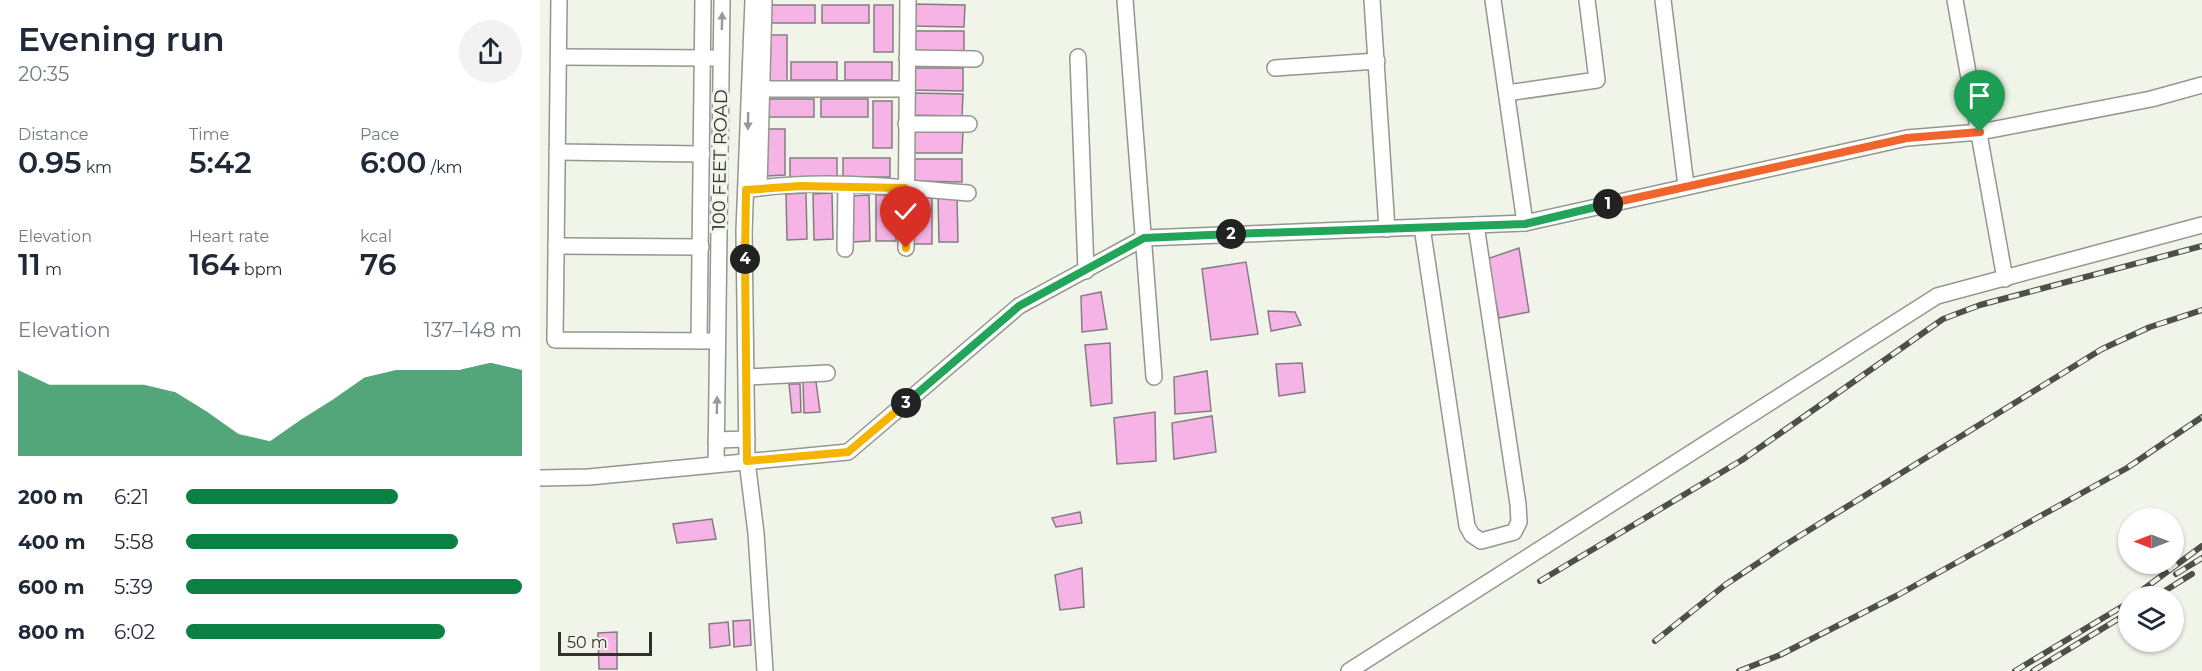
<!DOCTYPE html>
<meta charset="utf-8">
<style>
body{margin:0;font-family:Montserrat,sans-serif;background:#f2f2f3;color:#1f2937;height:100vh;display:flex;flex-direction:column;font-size:22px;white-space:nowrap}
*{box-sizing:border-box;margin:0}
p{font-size:20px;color:#747a83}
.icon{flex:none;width:33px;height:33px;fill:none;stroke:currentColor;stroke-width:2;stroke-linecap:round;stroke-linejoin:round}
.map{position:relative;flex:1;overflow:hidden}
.side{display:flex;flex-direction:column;background:#fff;width:540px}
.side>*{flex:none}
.needle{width:39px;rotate:270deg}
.controls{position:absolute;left:1578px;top:508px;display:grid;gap:12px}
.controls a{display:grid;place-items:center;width:66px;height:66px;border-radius:50%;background:#fff;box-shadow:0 2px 4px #0004;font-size:30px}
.scale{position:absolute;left:18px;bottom:15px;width:94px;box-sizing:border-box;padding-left:6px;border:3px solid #30312d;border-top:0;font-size:16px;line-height:21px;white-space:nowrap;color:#30312d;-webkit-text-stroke:4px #f0f4e9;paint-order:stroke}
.pin{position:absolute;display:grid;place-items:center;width:51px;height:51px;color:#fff;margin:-62px -26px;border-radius:50% 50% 50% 0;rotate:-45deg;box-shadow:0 0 6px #0007}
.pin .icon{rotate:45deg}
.km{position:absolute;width:30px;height:30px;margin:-15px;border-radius:50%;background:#222;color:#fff;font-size:16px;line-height:30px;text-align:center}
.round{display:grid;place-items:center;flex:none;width:63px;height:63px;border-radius:32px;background:#f2f2f3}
.overview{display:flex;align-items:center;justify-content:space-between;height:102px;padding:0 18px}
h1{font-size:33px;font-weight:600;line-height:45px}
.figures{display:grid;grid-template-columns:repeat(3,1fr);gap:9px;height:102px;padding:6px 18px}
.figures div{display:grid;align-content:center}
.figures b{font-size:30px;font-weight:600}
.figures small{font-size:16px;font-weight:400}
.figures p{font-size:16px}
.chart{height:168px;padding:12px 18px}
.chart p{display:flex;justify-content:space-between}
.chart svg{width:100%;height:108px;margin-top:6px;fill:#0b8043;opacity:.7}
ul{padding:0 18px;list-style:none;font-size:20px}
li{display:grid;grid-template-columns:96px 72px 1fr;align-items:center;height:45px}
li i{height:15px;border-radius:8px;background:#0b8043}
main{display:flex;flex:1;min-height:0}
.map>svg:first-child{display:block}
.building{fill:#f6b4e6;stroke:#857c83;stroke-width:1.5}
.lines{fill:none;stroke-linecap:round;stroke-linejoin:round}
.minor-casing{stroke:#93978d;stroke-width:18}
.minor{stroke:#fff;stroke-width:15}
.rail-casing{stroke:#4d4f4a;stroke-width:6}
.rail{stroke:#f0f4e9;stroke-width:4;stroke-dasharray:11;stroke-linecap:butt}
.oneway{fill:#989896}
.split-1-casing{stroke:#fff;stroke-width:12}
.split-2-casing{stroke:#fff;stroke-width:12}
.split-3-casing{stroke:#fff;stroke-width:12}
.split-4-casing{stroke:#fff;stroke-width:12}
.split-5-casing{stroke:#fff;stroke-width:12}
.split-1{stroke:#f0652b;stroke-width:8}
.split-2{stroke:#22a559;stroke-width:8}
.split-3{stroke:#22a559;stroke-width:8}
.split-4{stroke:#f5b400;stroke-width:8}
.split-5{stroke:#f5b400;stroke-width:8}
.labels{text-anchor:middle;stroke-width:6;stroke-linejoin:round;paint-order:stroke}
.street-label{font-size:18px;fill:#30312d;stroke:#f0f4e9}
</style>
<main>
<section class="side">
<div class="overview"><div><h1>Evening run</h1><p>20:35</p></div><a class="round"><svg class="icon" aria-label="share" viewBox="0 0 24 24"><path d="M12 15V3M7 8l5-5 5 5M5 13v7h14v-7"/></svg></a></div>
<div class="figures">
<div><p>Distance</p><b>0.95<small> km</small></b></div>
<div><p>Time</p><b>5:42</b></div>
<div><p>Pace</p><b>6:00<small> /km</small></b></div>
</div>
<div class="figures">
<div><p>Elevation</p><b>11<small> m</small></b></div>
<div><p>Heart rate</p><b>164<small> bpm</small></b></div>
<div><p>kcal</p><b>76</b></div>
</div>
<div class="chart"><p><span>Elevation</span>137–148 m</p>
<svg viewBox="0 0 160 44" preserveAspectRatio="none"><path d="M0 44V9L10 15L20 15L30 15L40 15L50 18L60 26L70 35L80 38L90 29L100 21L110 12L120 9L130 9L140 9L150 6L160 9V44z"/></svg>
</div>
<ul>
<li><b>200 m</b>6:21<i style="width:63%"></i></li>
<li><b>400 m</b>5:58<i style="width:81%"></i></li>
<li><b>600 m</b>5:39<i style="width:100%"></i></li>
<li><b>800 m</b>6:02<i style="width:77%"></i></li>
</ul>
</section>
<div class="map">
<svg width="1662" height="671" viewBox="0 0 1662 671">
<rect width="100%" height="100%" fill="#f0f4e9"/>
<g class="building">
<path d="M372,4L425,5L424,27L372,26Z"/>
<rect x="229" y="5" width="46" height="18"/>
<rect x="282" y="5" width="47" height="18"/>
<rect x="334" y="5" width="19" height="47"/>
<path d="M371,31H424V54L371,53Z"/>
<path d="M228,35H247V81L228,82Z"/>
<rect x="251" y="62" width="46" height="18"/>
<rect x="305" y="62" width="47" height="18"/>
<path d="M371,68H423V91L370,90Z"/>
<path d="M370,93L423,94L422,116L370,115Z"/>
<rect x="227" y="99" width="47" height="18"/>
<rect x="281" y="99" width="47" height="18"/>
<rect x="333" y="101" width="19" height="47"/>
<path d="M226,129H245V175L227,176Z"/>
<path d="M370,131H423L422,153H370Z"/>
<rect x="250" y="158" width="47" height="19"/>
<rect x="303" y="158" width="47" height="19"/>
<path d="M370,159H422V182L369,181Z"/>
<path d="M266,193L267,239L247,240L246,194Z"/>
<path d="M292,193L293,239L274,240L273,194Z"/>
<path d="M329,195L330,241L311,242L310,196Z"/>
<path d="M336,195H355L356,241H336Z"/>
<path d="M398,196H417L418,242H399Z"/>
<path d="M372,198H392V244H373Z"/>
<path d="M979,248L989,312L959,318L947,259Z"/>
<path d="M706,262L718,334L671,340L662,269Z"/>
<path d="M561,292L567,329L542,332L541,296Z"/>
<path d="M728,311L755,312L761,325L731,331Z"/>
<path d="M570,343L572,403L551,406L545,345Z"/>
<path d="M762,363L765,392L739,396L736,364Z"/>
<path d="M667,371L671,411L635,414L634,377Z"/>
<path d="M263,382H276L280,412L264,413Z"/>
<path d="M249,384H260L261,412L252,413Z"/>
<path d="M615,412L616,461L577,464L574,418Z"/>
<path d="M672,416L676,452L634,459L632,423Z"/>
<path d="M540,512L542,523L516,527L512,518Z"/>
<path d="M172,519L176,539L137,543L133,524Z"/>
<path d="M542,568L544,607L520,610L515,575Z"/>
<path d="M210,620L211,645L194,647L193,621Z"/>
<path d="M188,622L190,645L170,648L169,624Z"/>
<path d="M77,632V669H59L58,633Z"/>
</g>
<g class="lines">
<defs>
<g id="minor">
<path d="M19,0L15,340L177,341"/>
<path d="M213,0L204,231L207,461L216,533L225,671"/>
<path d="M585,0L614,377"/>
<path d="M832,0L847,229"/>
<path d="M953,0L985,223"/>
<path d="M1123,0L1146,186"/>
<path d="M1415,0L1465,279"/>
<path d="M20,57L173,58"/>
<path d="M538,57L546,271"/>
<path d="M367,58L435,59"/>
<path d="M735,68L837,61"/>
<path d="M212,89H367"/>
<path d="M967,93L1057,80L1047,0"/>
<path d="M366,124H429"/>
<path d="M17,152L162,154"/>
<path d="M219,188L224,0"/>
<path d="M206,190C278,178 355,187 428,193"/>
<path d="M882,227L927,526L932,535L941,541L974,532L979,522L978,504L936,225"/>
<path d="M16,246L161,247"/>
<path d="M366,248L368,0"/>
<path d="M305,249L306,186"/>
<path d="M159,341L163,0"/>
<path d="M207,377L287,373"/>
<path d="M176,440L207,439"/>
<path d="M176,464L182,0"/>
<path d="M0,478L49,477L308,452L479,306L604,238L985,223L1367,138L1440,132L1611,99L1662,85"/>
<path d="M809,671L1397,296L1662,225"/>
</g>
</defs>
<use href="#minor" class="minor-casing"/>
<use href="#minor" class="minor"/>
<defs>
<g id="rail">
<path d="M1636,574L1662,558"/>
<path d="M1000,581L1202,460L1403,319L1440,305L1662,246"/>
<path d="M1593,597L1662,546"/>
<path d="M1615,597L1652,574"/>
<path d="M1115,641L1185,585L1245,545L1562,349L1610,327L1662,310"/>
<path d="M1199,671L1240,655L1358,595L1587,468L1662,417"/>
<path d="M1475,671L1588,603"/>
<path d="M1493,671L1588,613"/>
</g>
</defs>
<use href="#rail" class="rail-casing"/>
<use href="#rail" class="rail"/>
</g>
<defs><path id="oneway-solid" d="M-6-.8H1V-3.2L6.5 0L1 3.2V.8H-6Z" transform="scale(1.5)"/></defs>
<g class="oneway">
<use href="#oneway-solid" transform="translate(182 21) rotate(-89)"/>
<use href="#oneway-solid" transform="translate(208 121) rotate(91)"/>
<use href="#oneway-solid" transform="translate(177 405) rotate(-89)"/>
</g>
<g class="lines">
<defs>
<path id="split-1" d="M1068,204L1367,138L1440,132"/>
<path id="split-2" d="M691,234L985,224L1068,204"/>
<path id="split-3" d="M366,403L479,306L604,238L691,234"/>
<path id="split-4" d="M205,259L207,461L308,452L366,403"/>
<path id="split-5" d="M205,259L206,190L260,186L365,188L366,248"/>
</defs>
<use href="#split-1" class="split-1-casing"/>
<use href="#split-2" class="split-2-casing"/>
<use href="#split-3" class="split-3-casing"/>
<use href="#split-4" class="split-4-casing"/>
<use href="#split-5" class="split-5-casing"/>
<use href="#split-1" class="split-1"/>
<use href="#split-2" class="split-2"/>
<use href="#split-3" class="split-3"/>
<use href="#split-4" class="split-4"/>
<use href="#split-5" class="split-5"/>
</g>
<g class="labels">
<g class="street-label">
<text transform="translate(180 160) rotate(-89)" y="6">100 FEET ROAD</text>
</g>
</g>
</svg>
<div class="controls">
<a><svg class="needle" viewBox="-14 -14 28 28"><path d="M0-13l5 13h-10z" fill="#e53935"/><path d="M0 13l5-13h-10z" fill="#747a83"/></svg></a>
<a><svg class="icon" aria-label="layers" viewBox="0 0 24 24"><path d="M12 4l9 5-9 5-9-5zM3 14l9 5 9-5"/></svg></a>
</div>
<div class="scale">50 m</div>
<div class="pin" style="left:1440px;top:132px;background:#1e9e55"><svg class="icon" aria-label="arrive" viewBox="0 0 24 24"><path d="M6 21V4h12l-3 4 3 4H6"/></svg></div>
<div class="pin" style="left:366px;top:248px;background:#d93025"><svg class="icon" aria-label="check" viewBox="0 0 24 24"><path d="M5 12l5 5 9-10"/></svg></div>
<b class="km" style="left:1068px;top:204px">1</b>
<b class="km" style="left:691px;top:234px">2</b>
<b class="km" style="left:366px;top:403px">3</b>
<b class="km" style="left:205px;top:259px">4</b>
</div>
</main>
